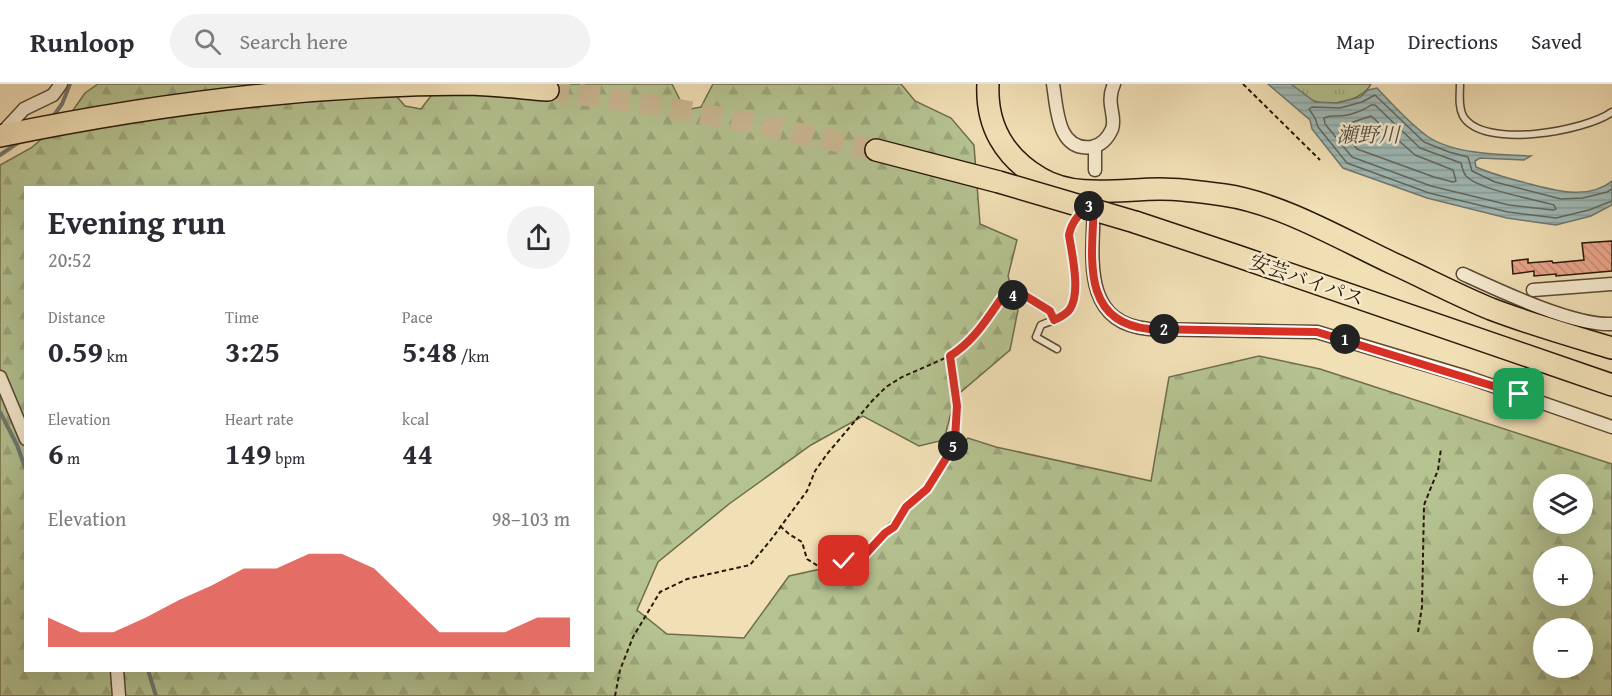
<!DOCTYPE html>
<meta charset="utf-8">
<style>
body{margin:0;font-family:"Gentium Book Plus","Noto Serif JP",serif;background:#f2f2f3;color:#2b2b33;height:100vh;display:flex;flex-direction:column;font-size:22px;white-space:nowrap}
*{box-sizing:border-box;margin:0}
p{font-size:20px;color:#7c7c81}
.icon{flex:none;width:33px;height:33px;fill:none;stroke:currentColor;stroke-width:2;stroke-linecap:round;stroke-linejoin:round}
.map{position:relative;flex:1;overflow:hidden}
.side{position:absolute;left:24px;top:102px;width:570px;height:486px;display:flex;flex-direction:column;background:#fff;border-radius:0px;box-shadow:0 6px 24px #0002}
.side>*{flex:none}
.buttons{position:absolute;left:1533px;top:390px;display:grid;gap:12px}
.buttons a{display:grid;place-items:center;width:60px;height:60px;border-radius:50%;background:#fff;box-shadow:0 6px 24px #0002;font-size:30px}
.pin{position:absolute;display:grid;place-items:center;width:51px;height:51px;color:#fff;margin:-26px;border-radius:12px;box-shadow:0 3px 9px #0006}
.km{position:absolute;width:30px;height:30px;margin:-15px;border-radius:50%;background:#222;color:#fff;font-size:16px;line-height:30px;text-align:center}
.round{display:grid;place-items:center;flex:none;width:63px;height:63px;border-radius:32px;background:#f2f2f3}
.summary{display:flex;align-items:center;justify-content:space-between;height:102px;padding:0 24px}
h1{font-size:33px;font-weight:600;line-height:45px}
.stats{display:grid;grid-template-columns:repeat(3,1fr);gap:9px;height:102px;padding:6px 24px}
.stats div{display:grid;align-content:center}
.stats b{font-size:30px;font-weight:600}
.stats small{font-size:16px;font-weight:400}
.stats p{font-size:16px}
.chart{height:168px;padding:12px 24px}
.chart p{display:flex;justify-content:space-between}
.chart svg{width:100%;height:108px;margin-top:6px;fill:#d93025;opacity:.7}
header{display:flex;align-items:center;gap:36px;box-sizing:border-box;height:84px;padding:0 30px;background:#fff;border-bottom:2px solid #e1e1e2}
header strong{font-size:28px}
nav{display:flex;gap:33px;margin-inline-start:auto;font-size:21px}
.search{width:420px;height:54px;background:#f2f2f3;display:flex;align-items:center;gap:15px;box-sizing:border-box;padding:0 21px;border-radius:33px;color:#7c7c81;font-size:22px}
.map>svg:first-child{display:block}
.grass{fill:url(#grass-tufts);stroke:#6f6d4c;stroke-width:1.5}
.forest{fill:url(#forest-firs);stroke:#6f6d4c;stroke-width:1.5;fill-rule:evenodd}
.water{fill:url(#water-rules);stroke:#707971;stroke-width:1.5}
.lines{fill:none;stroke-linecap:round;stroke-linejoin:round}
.shore{stroke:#64685f;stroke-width:1.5}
.stream{stroke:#707971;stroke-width:4}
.building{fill:url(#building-back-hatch);stroke:#291707;stroke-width:1.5}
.motorway-tunnel{stroke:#c9b792;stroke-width:21;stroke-dasharray:21 10;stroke-linecap:butt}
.service-casing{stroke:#5b4932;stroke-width:9}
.minor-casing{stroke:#5b4932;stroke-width:15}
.motorway-casing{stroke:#291707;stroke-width:24}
.path{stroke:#291707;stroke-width:2;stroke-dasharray:4.5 3;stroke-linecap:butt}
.service{stroke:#f6eacf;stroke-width:6}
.minor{stroke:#f6eacf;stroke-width:12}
.motorway{stroke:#f1dfb5;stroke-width:21}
.motorway-bridge-casing{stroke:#291707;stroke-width:24;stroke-linecap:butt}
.motorway-bridge{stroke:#f1dfb5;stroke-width:21}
.route-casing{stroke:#fff;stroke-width:12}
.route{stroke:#d93025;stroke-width:8}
.labels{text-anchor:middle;stroke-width:5;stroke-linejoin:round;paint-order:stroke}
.street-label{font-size:20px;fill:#291707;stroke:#f6eacf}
.water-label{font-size:21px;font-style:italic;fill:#525045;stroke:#f6eacf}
</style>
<header>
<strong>Runloop</strong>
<div class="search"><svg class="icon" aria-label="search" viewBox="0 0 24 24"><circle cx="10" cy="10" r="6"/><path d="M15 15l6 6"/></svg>Search here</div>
<nav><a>Map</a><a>Directions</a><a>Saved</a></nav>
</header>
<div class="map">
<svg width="1612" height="612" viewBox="0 0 1612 612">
<defs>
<pattern id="grass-tufts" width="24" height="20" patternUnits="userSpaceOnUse" patternTransform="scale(1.5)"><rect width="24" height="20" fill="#b5c391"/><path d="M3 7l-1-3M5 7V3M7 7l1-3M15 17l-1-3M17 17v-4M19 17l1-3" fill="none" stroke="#9ca77c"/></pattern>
<pattern id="forest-firs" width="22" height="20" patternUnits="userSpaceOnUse" patternTransform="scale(1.5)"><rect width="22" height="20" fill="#b5c391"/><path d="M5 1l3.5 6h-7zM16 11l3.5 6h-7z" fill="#9ca77c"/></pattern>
<pattern id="water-rules" width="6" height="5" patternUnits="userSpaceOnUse" patternTransform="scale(1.5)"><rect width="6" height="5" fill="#9fbab7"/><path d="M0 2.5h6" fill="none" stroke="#899f9c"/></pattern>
<pattern id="building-back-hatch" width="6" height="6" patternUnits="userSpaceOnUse" patternTransform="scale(1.5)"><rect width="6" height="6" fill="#eaa58a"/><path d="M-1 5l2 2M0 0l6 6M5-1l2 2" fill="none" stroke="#c98d76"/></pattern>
</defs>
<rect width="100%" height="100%" fill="#f1dfb5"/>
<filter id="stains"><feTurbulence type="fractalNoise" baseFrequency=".00333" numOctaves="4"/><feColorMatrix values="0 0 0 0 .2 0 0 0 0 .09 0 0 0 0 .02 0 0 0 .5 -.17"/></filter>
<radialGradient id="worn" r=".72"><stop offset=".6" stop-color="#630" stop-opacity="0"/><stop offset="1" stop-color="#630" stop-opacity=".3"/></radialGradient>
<path class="grass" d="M1291,0H1371C1363,16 1331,23 1314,17C1306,14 1297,6 1291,0Z"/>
<path class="forest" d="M98,0H386L405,22L421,25L440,0H672L685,26L701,23L713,0H901L915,17L951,34L974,61L980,140L1017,156L1008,192L1018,226L1010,266L955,313L944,356L919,362L863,332L811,361L729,420L658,478L637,526L667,550L744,554L789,492L852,478L912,416L968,354L996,363L1151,397L1169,293L1259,272L1320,285L1612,380V612H0V81L31,64L69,32L85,9ZM26,104H592V586H26ZM1544,400H1582V440H1544ZM1544,472H1582V512H1544ZM1544,544H1582V584H1544Z"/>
<path class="water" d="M1268,0H1291L1315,18L1338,19L1360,13L1368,6L1377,4C1392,20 1409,39 1427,52C1452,70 1501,71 1531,72L1524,76L1480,74L1475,77L1476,83C1494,91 1511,95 1530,100C1557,107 1588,116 1612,97V121L1591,132L1556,141L1507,134L1427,114L1343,84L1312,45L1310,36Z"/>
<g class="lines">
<g class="shore">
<path d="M1371,21H1375L1420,64L1461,79C1462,83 1463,88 1466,92C1479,106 1534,115 1554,121L1556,125L1553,126L1509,121L1431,102L1352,73L1325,40L1324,34C1329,31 1332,32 1338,32C1348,32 1363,27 1371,21Z"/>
<path d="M1371,32L1415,71L1453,86L1456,97L1453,98L1434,93L1357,65L1341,42Z"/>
<path d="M1612,105L1607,108L1583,114L1561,115L1495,98L1472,87L1468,73L1449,68L1424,58L1375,11L1362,18L1340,24L1312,23L1309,25L1315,34L1318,43L1347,79L1429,109L1508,128L1556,134L1589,126L1612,117"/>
</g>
<g class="stream">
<path d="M52,34L62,20L70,0"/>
<path d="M0,71L22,56"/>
<path d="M0,328L17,361L26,386"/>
<path d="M148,586L156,612"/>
</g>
</g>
<path class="building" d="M1612,157V187L1556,192V190L1534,192V187L1513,190L1512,177L1528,175V179L1552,177L1553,179L1584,176L1582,159Z"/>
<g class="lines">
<path class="motorway-tunnel" d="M548,6L654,21L757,40L876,66"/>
<defs>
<g id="service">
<path d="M1460,0C1460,11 1458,22 1463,32C1483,66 1586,47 1612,28"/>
<path d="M1057,265L1036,253L1041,241C1050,237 1064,234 1070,225C1090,195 1052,155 1083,127"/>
</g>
<g id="minor">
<path d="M1053,0C1057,24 1057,68 1092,63C1102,61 1108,54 1112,45C1117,32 1105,20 1114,0"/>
<path d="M1,50L24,25L53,11L61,0"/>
<path d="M1095,62V86"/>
<path d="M1094,121C1093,171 1080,239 1149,245L1317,248L1467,293L1612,343"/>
<path d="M1463,190C1500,207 1574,242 1612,240"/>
<path d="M1533,206L1612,200"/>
<path d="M0,293L26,355"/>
<path d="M117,586L119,612"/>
</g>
<g id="motorway">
<path d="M988,0C986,41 1004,73 1040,94C1075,115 1121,105 1160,105C1181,105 1203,108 1224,111C1280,119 1341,155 1392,179C1425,194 1457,211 1491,225C1530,240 1572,252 1612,264"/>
<path d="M0,52C155,20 312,0 471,0C496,1 522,4 548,6"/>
<path d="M876,66L999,98"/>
<path d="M1135,138L1237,172L1612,301"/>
</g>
</defs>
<use href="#service" class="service-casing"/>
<use href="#minor" class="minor-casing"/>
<use href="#motorway" class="motorway-casing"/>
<g class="path">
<path d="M1243,0L1320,76"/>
<path d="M780,442L789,450L802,458L807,475L818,482L844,477L855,478L870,467L885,449L894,443L906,423L927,405L950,368L955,355L957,322L950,272"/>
<path d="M1418,548L1422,523L1424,421L1438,386L1441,365"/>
<path d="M615,612L620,586L633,553L660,508L687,495L750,481L770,457L807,407L815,387L827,370L872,317L886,303L902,293L943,275L962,264L976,252L1003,212L1024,211L1051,227"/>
</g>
<use href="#service" class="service"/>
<use href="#minor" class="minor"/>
<use href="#motorway" class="motorway"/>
<defs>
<path id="motorway-bridge" d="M999,98L1135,138"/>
</defs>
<use href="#motorway-bridge" class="motorway-bridge-casing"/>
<use href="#motorway-bridge" class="motorway-bridge"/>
</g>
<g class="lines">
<defs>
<path id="route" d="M844,477L855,478L862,474L885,449L894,443L906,423L927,405L950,368L955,355L957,322L950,272C974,257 987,235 1003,212L1024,211L1050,227L1054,236C1060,233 1066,231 1070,225C1081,208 1072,171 1069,151C1072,135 1083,127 1094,117C1093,168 1078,238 1149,245L1317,248L1519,310"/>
</defs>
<use href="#route" class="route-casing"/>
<use href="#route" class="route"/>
</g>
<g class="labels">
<g class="street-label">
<text transform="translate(1307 196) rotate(19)" y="7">安芸バイパス</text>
</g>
<g class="water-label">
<text x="1368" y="58">瀬野川</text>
</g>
</g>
<rect width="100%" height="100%" filter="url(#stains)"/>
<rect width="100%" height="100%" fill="url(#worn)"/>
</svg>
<div class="buttons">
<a><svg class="icon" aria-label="layers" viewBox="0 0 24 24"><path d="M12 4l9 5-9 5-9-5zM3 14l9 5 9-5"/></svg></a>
<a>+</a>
<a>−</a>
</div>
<div class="pin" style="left:1519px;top:310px;background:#1e9e55"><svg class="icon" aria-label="arrive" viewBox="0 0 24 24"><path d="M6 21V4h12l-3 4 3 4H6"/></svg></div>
<div class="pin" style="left:844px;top:477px;background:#d93025"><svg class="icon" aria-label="check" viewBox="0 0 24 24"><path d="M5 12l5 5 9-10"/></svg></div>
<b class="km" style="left:1345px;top:255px">1</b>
<b class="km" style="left:1164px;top:245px">2</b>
<b class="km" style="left:1089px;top:122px">3</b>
<b class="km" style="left:1013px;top:211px">4</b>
<b class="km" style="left:953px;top:362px">5</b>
<section class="side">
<div class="summary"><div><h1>Evening run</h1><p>20:52</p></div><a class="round"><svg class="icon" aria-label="share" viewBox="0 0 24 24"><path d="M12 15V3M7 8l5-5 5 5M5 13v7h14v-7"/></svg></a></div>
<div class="stats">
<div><p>Distance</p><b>0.59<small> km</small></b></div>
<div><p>Time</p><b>3:25</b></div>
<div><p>Pace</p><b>5:48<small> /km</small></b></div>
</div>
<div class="stats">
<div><p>Elevation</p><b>6<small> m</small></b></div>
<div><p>Heart rate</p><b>149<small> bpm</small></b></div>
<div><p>kcal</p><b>44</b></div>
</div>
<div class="chart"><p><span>Elevation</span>98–103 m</p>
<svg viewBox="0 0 160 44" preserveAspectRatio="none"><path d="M0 44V32L10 38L20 38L30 32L40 25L50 19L60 12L70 12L80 6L90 6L100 12L110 25L120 38L130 38L140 38L150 32L160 32V44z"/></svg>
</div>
</section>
</div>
